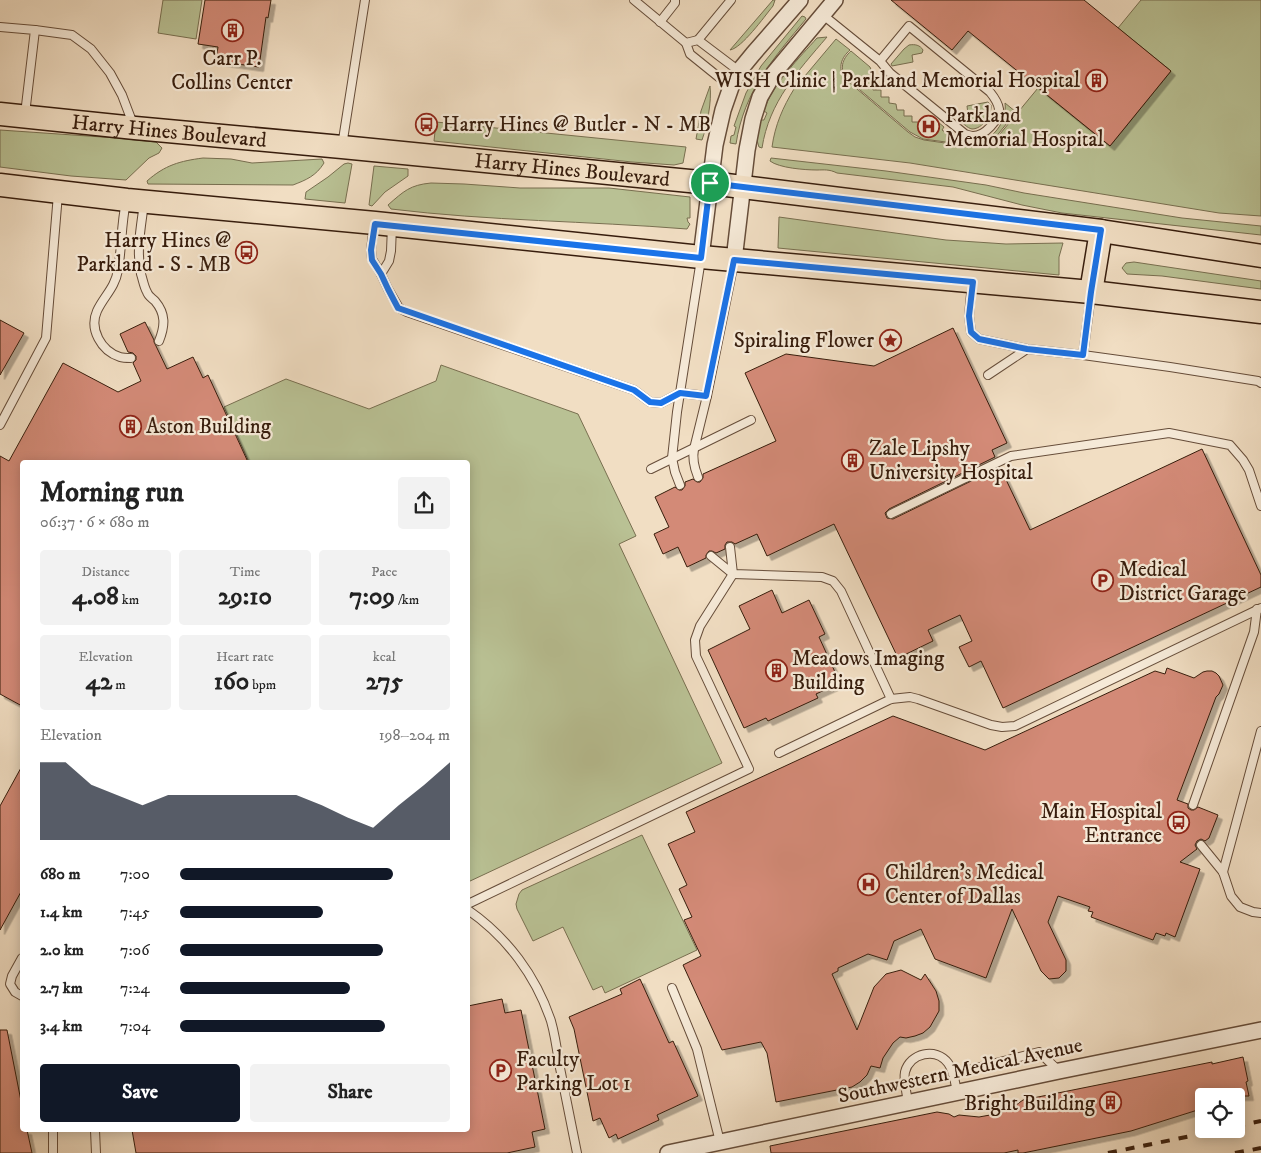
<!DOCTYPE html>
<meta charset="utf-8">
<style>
body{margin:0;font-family:"IM FELL DW Pica",serif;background:#f2f2f2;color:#222;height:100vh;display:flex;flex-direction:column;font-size:19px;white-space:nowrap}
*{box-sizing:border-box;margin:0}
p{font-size:16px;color:#767676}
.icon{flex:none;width:28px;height:28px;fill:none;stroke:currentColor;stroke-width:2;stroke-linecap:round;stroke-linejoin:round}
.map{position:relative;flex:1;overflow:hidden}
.sheet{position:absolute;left:20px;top:460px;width:450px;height:672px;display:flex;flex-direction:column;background:#fff;border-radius:5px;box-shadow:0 2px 12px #0003}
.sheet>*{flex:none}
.fabs{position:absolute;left:1195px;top:1088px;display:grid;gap:10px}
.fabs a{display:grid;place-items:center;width:50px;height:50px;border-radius:5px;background:#fff;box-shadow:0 2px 12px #0003;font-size:25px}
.pin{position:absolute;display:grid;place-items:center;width:42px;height:42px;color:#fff;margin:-21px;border:2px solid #fff;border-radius:50%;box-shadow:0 1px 5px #0007}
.round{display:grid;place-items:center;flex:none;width:52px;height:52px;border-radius:5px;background:#f2f2f2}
.headline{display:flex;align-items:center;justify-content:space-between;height:85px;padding:0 20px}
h1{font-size:28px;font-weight:700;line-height:38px}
.metrics{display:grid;grid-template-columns:repeat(3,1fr);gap:8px;height:85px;padding:5px 20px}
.metrics div{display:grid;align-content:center;border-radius:5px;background:#f2f2f2;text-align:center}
.metrics b{font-size:25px;font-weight:700}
.metrics small{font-size:14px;font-weight:400}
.metrics p{font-size:14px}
.chart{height:140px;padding:10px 20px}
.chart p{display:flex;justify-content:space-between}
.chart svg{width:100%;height:90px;margin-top:5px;fill:#111827;opacity:.7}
.action{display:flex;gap:10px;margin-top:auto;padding:10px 20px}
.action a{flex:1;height:58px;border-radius:5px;background:#111827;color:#fff;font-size:20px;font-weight:700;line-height:58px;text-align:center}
.action a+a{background:#f2f2f2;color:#222}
ul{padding:0 20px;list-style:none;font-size:16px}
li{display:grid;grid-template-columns:80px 60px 1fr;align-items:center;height:38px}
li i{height:12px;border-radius:6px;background:#111827}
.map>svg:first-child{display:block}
.green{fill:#b9c194;stroke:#786f50}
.building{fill:#d38a77;stroke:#371d0d;filter:url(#shadow)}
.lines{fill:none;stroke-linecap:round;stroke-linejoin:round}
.lane-casing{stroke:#664d3a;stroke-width:10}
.street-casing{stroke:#664d3a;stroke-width:18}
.primary-casing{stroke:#371d0d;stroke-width:25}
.lane{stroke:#f6ead8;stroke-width:8}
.street{stroke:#f6ead8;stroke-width:15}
.primary{stroke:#f1dec3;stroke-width:22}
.rail{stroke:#371d0d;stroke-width:4;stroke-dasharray:9 9;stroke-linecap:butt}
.route-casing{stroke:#fff;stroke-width:10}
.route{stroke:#1a73e8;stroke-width:6}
.labels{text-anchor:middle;stroke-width:4.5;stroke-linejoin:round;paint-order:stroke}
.poi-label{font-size:21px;fill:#371d0d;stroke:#f6ead8;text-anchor:start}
.street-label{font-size:21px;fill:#371d0d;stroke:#f6ead8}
</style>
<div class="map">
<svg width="1261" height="1153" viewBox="0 0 1261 1153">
<defs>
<filter id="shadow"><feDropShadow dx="4.5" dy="4.5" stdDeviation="0" flood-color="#0004"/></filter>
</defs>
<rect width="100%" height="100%" fill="#f1dec3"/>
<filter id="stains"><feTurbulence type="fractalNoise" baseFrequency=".004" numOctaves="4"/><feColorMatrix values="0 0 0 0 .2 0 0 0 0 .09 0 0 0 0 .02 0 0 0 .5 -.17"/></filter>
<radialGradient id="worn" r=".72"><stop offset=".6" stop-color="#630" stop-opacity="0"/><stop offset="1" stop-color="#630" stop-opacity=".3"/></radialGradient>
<g class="green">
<path d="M163,0H202L196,39L158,33Z"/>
<path d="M773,0H775L773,6C764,17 742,48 730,50Z"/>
<path d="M1141,0H1261V216L1219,213L910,163L772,147C775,125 783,107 794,89L836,39L850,50C841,58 838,67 844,78L908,132L915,137L924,140L973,147L987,146L995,140L1038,88L1110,146L1171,71L1118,28Z"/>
<path d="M802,16L805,17L806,19C773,59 744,91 736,144L730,143L731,136L734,135L736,127L734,126L746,93L761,66Z"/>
<path d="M827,37C798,71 769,102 762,148L759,147L756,137L761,120H764L767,113L764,111C770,87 801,56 817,38Z"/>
<path d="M909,45C915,44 920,45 923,50L922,53L912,55L913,62L892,66L891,64L904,49Z"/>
<path d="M851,51L870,67L872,72L873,90H881V97H889V103L896,104L897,110H904V116H912V122H920V129L927,128L928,135H936L937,123L938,122L944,127L942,130L949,135L951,133C955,137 959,140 964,142C987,149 1008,124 1005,103L1016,112L995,138L985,144L969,145L923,139L910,132L847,79C839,69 842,59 851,51Z"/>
<path d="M710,86C712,101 707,126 702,140L696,139L701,111Z"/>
<path d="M988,102L991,105C992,114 983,129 972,129C967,128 963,123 959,120L960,116L968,114L967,106Z"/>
<path d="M436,122L686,147L683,163L674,165L632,162L434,141Z"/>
<path d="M0,130L117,138L156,142L162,148L159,153L149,158L126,180L71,176L0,167Z"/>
<path d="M203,158L231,159L252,163L322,159L324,163C316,176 306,180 293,185L148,184L147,181C165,165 180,161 203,158Z"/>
<path d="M771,158L886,171L986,185L1024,193L1182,218L1261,226V235L1062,213L1022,205L953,187L837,173C829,169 824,170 817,170C805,170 779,168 770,161Z"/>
<path d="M348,163L352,164L345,203L305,199L306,192L328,177L344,164Z"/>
<path d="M374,166L408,169V176L385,192L372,206L369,205Z"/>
<path d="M431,183L464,184L520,188H609L690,197V218H687L688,222L690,224L687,229C588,221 489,221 391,209L388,205C404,191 410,185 431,183Z"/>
<path d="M779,217L946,240L1006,244L1063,243L1059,257V275L778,248Z"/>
<path d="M1134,262L1261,281V289L1162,276L1127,274L1122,268L1126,263Z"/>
<path d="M441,365L578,414L636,536L619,544L722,763L468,882V462H249L224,407L286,379L369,409L436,381Z"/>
<path d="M642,835L697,950L605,993L602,986L593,990L563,927L533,941L517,909L516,904L519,894L522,890Z"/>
</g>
<g class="building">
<path d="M205,0H271L268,18L266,17L259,67L216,61L218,47L198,44Z"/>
<path d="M891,0H1084L1171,71L1110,146L968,31L952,50Z"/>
<path d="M0,320L24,333L0,375Z"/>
<path d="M145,322L154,340V342L156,346L167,369L193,357L203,378L208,375L248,462H22V706L0,694V456L9,461L63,363L118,392L141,381L133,363L136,360V356L133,353L128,352L120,334Z"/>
<path d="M953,328L1007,443L992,450L995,457L889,509L885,513L887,518L893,519L1000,467L1030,530L1202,449L1261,575V587L1003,708L981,661L969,667L959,647L972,641L960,615L928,630L933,641L898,658L834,524L767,556L757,534L735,544L732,542H727L725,545V549L716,553L712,551H709L706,555V558L687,567L678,547L663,554L654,534L669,527L655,497L675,487L679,490H682L685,486V482L693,479L697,482H700L703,478V474L776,441L745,373L786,354L874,366Z"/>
<path d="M772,590L782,613L809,600L825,634L819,637L840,683L816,694L818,698L768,721L766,718L744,728L708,650L750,629L739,606Z"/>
<path d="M1167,668L1194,678L1203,672L1207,671H1212L1216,673L1219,676L1223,685L1219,694L1216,697L1177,800L1188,804V808L1191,810H1194L1198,807L1218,815L1209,838L1205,841L1201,839L1197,841L1195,845L1197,849L1180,862L1200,869L1175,937L1166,933L1165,936L1156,933L1153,940L1091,917L1093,912L1088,911L1090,907L1058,896L1048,922L1066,960V971L1059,978L1049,979L1041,971L1012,909L986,978L935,959L921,929L894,941L887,960L868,954L838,968V971L832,974L857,1030L874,987L886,974L901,970L921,980L925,974L936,991L939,1001V1011L930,1027L923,1033L915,1036L906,1038L900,1037L893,1043L883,1058L880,1068L871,1066L867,1075L860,1082L852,1087L776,1102L767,1053L761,1042L722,1050L683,965L701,956L684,920L692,917L679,889L687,885L668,844L695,832L686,812L893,716L985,750L1155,671L1165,674Z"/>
<path d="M22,766V890L0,930V806Z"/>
<path d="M640,979L669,1043L673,1041L698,1096L657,1115L659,1120L618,1139L616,1134L609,1138L600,1118L593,1121L574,1029L569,1017L622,994L620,989Z"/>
<path d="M502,999L505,1013L521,1010L545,1129L532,1132L535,1147L507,1153H136L132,1130H468V1006Z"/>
<path d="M0,1030H7L22,1106V1130H27L32,1153H0Z"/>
<path d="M1243,1057L1248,1081L1246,1082L1249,1096H1204V1108L1131,1131L1023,1153H1018V1150L1004,1153H771L770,1146L937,1112L949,1114L954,1117L959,1115L979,1117L990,1115L1002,1112L1013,1107L1023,1100L1212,1062V1064Z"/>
</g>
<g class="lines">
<defs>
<g id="lane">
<path d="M634,0L686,43"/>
<path d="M823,15L880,61L890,73L965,134C968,135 970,136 973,136C985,136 999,120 999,109C998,102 994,97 990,92L909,26L880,61"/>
<path d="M660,22L675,3V0"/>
<path d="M0,27L35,30L25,114"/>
<path d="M35,30L72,35L91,49L110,73L122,95L133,124"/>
<path d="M698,40L731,0"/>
<path d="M731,87L690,54L686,43L698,40L739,71"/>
<path d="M342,146L365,0"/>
<path d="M126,202C121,224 122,247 118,270C115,288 104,296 97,311C89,329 101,351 120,357C123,358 127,358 131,358"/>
<path d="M144,203C141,227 136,250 141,274C143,280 144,287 147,292C148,296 152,298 155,301C166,314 165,326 159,341"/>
<path d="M374,225L371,250L372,259L381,274L388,289L399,308L407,312L634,390L650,402L661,403L680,393L707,396"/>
<path d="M381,274L389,261L391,251L392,226"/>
<path d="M972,283L969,316L971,332L979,339L1027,349"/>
<path d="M1083,355L1170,367L1258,381L1261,383"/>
<path d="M988,375L1027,349L1083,355L1091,294"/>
<path d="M0,425L46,338L58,194"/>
<path d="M651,469L751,420"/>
<path d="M698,477C694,467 692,459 694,449L707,396L734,262"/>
<path d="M680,485L675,472L672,458L677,412L701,259"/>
<path d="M891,514L1011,456L1169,433L1230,445L1243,460L1249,470L1261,506"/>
<path d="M711,556L733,574L822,577L833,581L841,591L891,699"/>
<path d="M779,753L891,699L910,697L918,699L991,725L1002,727L1015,726L1261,608"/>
<path d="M1193,805L1254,632L1257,609"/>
<path d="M1201,845L1223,872L1231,896L1240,907L1253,912L1261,913"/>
<path d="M1223,872L1261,731"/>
<path d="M468,904L749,769L696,656L695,640L700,626L733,574L730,547"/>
<path d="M468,910C507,937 536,976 551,1021C555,1035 557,1049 559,1063C565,1093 571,1123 577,1153"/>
<path d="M22,958L12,976L10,984L15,992L22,996"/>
<path d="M672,988L697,1049L720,1142"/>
<path d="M953,1074L1039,1052L1059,1071"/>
<path d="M908,1103C907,1093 903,1081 905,1072C910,1053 936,1047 948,1063C954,1071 955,1083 957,1092"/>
<path d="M53,1130V1153"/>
<path d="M95,1130L96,1153"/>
</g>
<g id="street">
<path d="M701,257L715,145L723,110L731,87L739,71L753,54L800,0"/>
<path d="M734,260L747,150L753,119L760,97L774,73L835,0"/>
<path d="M668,1153L1059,1071L1261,1030"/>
</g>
<g id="primary">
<path id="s1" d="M0,114L135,128L342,147L710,183L1101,231L1261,256"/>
<path d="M0,185L127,200L375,223L701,257L1091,292L1261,312"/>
<path d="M1091,292L1101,231"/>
</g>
</defs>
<use href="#lane" class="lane-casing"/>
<use href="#street" class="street-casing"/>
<use href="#primary" class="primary-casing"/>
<use href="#lane" class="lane"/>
<use href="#street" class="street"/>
<use href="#primary" class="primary"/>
<g class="rail">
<path d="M1236,1126L1261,1121"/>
<path d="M1108,1153L1225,1129"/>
<path d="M1235,1153L1261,1148"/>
</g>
</g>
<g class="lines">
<defs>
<path id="route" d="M710,183L1101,230L1091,292L1083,355L1027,349L979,339L971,332L969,316L973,282L734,260L706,396L680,393L661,403L650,402L634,390L398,308L388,289L381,274L372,260L371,250L375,224L701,258Z"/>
</defs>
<use href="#route" class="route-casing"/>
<use href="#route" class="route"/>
</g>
<defs>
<symbol id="building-ring" viewBox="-11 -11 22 22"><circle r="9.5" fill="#f6ead8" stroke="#8f2418" stroke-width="1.5"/><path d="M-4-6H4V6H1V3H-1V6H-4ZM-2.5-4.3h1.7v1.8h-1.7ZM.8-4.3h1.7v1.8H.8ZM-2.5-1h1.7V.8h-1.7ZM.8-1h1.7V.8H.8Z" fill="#8f2418"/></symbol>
<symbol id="bus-ring" viewBox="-11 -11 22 22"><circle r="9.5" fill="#f6ead8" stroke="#8f2418" stroke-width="1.5"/><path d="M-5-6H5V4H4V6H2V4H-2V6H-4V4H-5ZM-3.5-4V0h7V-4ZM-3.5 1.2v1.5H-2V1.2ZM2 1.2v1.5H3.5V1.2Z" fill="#8f2418"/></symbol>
<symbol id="hospital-ring" viewBox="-11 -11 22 22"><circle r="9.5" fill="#f6ead8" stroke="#8f2418" stroke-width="1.5"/><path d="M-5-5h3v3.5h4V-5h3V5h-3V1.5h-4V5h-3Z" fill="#8f2418"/></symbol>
<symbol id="sight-ring" viewBox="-11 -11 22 22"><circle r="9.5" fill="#f6ead8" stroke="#8f2418" stroke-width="1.5"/><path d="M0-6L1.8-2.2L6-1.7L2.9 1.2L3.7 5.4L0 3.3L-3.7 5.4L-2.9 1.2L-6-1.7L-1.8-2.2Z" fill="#8f2418"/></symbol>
<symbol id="parking-ring" viewBox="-11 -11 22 22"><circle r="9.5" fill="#f6ead8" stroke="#8f2418" stroke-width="1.5"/><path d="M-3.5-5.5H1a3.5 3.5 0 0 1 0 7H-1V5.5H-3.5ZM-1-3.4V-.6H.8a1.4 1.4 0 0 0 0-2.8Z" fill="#8f2418"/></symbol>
</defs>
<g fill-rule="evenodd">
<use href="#building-ring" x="220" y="18" width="25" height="25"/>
<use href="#building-ring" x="1084" y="68" width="25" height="25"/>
<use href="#bus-ring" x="414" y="112" width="25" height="25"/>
<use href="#hospital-ring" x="916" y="114" width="25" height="25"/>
<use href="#bus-ring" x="234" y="240" width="25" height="25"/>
<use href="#sight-ring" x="878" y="328" width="25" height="25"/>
<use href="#building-ring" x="118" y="414" width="25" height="25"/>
<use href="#building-ring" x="840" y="448" width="25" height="25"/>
<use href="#parking-ring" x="1090" y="568" width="25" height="25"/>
<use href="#building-ring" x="764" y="658" width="25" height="25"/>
<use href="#bus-ring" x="1166" y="810" width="25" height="25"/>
<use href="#hospital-ring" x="856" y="872" width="25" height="25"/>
<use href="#parking-ring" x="488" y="1058" width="25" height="25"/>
<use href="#building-ring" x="1098" y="1090" width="25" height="25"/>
</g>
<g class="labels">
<g class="poi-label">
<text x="232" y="65" text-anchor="middle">Carr P.<tspan x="232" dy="24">Collins Center</tspan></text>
<text x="1080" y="87" text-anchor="end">WISH Clinic | Parkland Memorial Hospital</text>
<text x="945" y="122">Parkland<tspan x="945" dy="24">Memorial Hospital</tspan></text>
<text x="442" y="131">Harry Hines @ Butler - N - MB</text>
<text x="231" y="247" text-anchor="end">Harry Hines @<tspan x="231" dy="24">Parkland - S - MB</tspan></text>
<text x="874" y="347" text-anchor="end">Spiraling Flower</text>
<text x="146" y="433">Aston Building</text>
<text x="869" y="455">Zale Lipshy<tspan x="869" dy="24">University Hospital</tspan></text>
<text x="1119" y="576">Medical<tspan x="1119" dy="24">District Garage</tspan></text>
<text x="792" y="665">Meadows Imaging<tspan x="792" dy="24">Building</tspan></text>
<text x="1162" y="818" text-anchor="end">Main Hospital<tspan x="1162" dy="24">Entrance</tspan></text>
<text x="885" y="879">Children's Medical<tspan x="885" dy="24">Center of Dallas</tspan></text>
<text x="516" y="1066">Faculty<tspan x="516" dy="24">Parking Lot 1</tspan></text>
<text x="1095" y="1110" text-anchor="end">Bright Building</text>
</g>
<g class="street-label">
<text dy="7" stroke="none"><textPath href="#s1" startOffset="170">Harry Hines Boulevard</textPath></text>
<text dy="7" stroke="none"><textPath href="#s1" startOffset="575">Harry Hines Boulevard</textPath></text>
<text transform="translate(960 1070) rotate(-12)" y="7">Southwestern Medical Avenue</text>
</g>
</g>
<rect width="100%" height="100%" filter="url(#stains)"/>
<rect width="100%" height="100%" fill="url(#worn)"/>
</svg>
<div class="fabs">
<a><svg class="icon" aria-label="locate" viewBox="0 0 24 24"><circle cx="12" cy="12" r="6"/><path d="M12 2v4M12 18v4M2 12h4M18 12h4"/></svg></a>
</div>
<div class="pin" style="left:710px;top:183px;background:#1e9e55"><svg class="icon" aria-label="arrive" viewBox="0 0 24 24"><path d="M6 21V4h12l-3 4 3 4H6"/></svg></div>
<section class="sheet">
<div class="headline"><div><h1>Morning run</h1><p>06:37 · 6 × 680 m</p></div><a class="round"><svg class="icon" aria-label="share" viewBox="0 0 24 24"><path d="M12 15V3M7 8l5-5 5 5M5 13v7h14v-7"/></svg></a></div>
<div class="metrics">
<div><p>Distance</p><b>4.08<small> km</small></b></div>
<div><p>Time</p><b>29:10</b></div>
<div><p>Pace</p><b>7:09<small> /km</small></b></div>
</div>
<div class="metrics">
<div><p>Elevation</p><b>42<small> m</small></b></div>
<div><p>Heart rate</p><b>160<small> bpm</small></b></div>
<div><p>kcal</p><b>275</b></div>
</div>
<div class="chart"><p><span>Elevation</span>198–204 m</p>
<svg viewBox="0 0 160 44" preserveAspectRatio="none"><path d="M0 44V6L10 6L20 17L30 22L40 27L50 22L60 22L70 22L80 22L90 22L100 22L110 27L120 33L130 38L140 27L150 17L160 6V44z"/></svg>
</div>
<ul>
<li><b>680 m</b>7:00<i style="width:79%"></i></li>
<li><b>1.4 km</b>7:45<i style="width:53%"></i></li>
<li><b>2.0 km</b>7:06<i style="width:75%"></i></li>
<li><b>2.7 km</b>7:24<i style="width:63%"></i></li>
<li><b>3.4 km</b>7:04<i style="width:76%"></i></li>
</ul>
<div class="action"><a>Save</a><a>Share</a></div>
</section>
</div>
